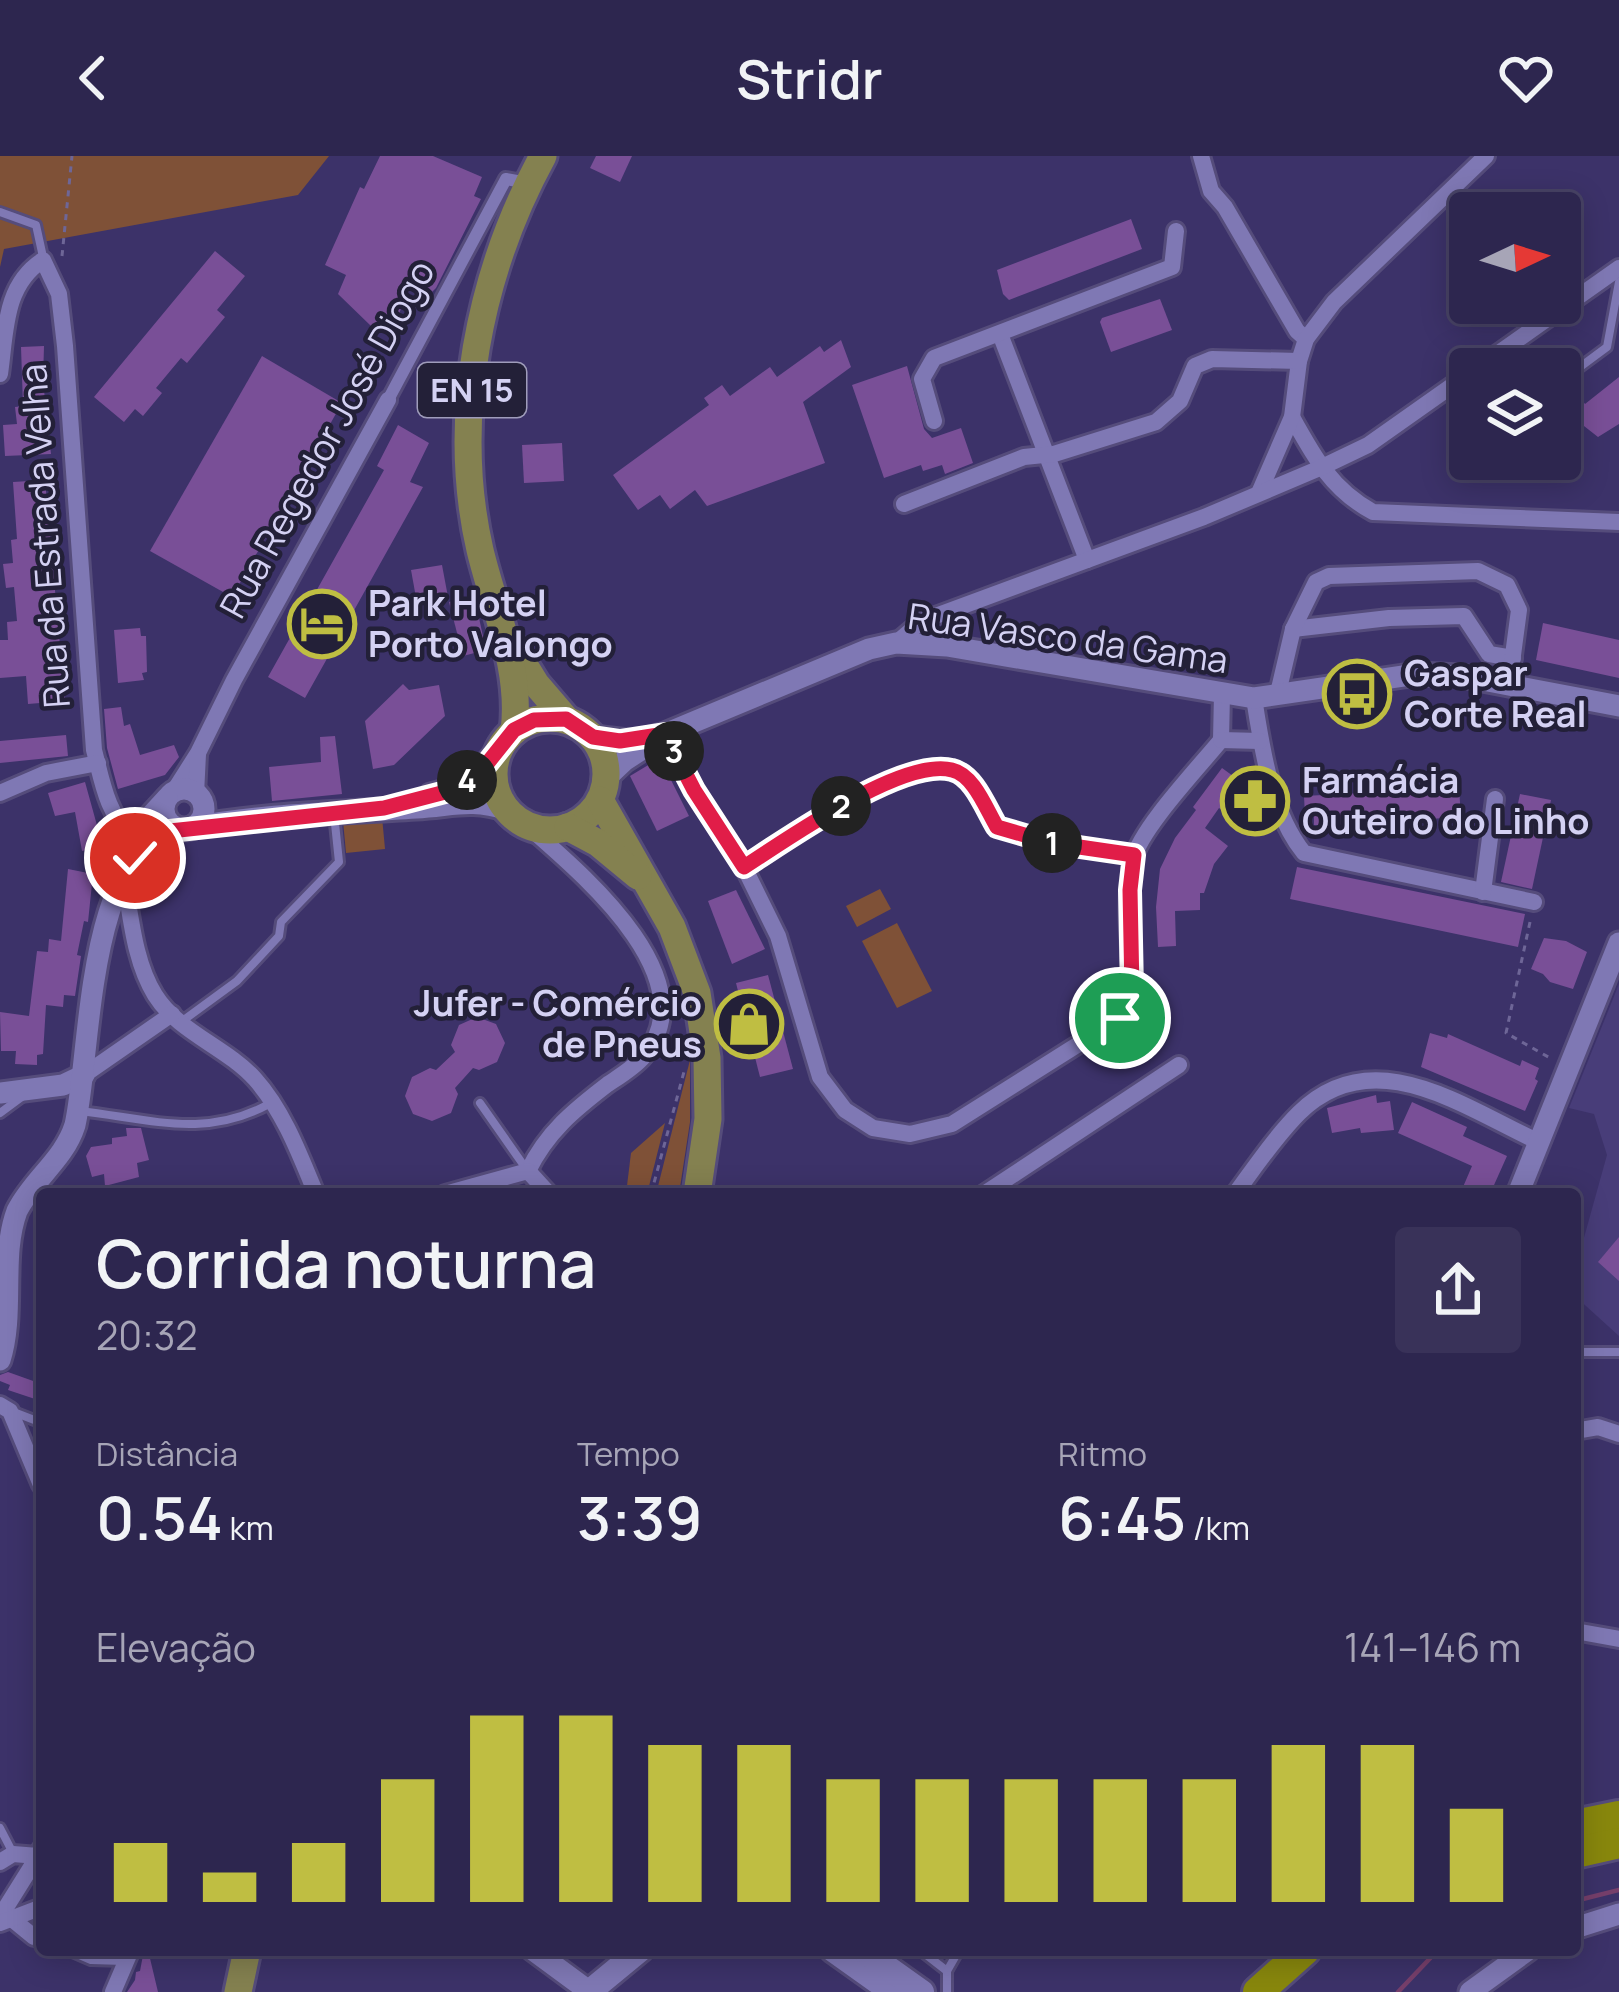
<!DOCTYPE html>
<html lang="pt">
<meta charset="utf-8">
<style>
body{margin:0;font-family:Manrope,sans-serif;background:#393259;color:#f1f3f6;height:100vh;display:flex;flex-direction:column;font-size:45px;white-space:nowrap}
*{box-sizing:border-box;margin:0}
p{font-size:39px;color:#a7a5b7}
.icon{flex:none;width:66px;height:66px;fill:none;stroke:currentColor;stroke-width:2;stroke-linecap:round;stroke-linejoin:round}
.map{position:relative;flex:1;overflow:hidden}
.sheet{position:absolute;left:36px;top:1032px;width:1545px;height:768px;display:flex;flex-direction:column;background:#2d264f;border-radius:12px;box-shadow:0 6px 30px #0003,0 0 0 3px #484366}
.sheet>*{flex:none}
.needle{width:78px;rotate:86deg}
.controls{position:absolute;left:1449px;top:36px;display:grid;gap:24px}
.controls a{display:grid;place-items:center;width:132px;height:132px;border-radius:12px;background:#2d264f;box-shadow:0 6px 30px #0003,0 0 0 3px #484366;font-size:60px}
.pin{position:absolute;display:grid;place-items:center;width:102px;height:102px;color:#fff;margin:-51px;border:6px solid #fff;border-radius:50%;box-shadow:0 3px 12px #0007}
.km{position:absolute;width:60px;height:60px;margin:-30px;border-radius:50%;background:#222;color:#fff;font-size:33px;line-height:60px;text-align:center}
.round{display:grid;place-items:center;flex:none;width:126px;height:126px;border-radius:12px;background:#393259}
.overview{display:flex;align-items:center;justify-content:space-between;height:204px;padding:0 60px}
h1{font-size:66px;font-weight:600;line-height:90px}
.stats{display:grid;grid-template-columns:repeat(3,1fr);gap:18px;height:204px;padding:12px 60px}
.stats div{display:grid;align-content:center}
.stats b{font-size:60px;font-weight:600}
.stats small{font-size:33px;font-weight:400}
.stats p{font-size:33px}
.chart{height:336px;padding:24px 60px}
.chart p{display:flex;justify-content:space-between}
.chart svg{width:100%;height:216px;margin-top:12px;stroke:#bfbe42;stroke-width:6}
header{display:flex;justify-content:space-between;align-items:center;height:156px;padding:0 60px;background:#2d264f;font-size:54px;font-weight:600}
.map>svg:first-child{display:block}
.built{fill:#483d79}
.green{fill:#7f5137}
.lines{fill:none;stroke-linecap:round;stroke-linejoin:round}
.stream{stroke:#763f6b;stroke-width:4.5}
.building{fill:#794f97}
.service-casing{stroke:#554c7b;stroke-width:14}
.pedestrian-casing{stroke:#554c7b;stroke-width:18}
.minor-casing{stroke:#554c7b;stroke-width:22}
.tertiary-casing{stroke:#554c7b;stroke-width:27}
.secondary-casing{stroke:#554c7b;stroke-width:30}
.primary-casing{stroke:#554c7b;stroke-width:33}
.motorway-casing{stroke:#554c7b;stroke-width:36}
.path{stroke:#6e6697;stroke-width:3;stroke-dasharray:6 6;stroke-linecap:butt}
.service{stroke:#7f78b4;stroke-width:8}
.pedestrian{stroke:#7f78b4;stroke-width:12}
.minor{stroke:#7f78b4;stroke-width:16}
.tertiary{stroke:#7f78b4;stroke-width:21}
.secondary{stroke:#7f78b4;stroke-width:24}
.primary{stroke:#848150;stroke-width:27}
.motorway{stroke:#88870d;stroke-width:30}
.route-casing{stroke:#fff;stroke-width:24}
.route{stroke:#e11d48;stroke-width:15}
.labels{text-anchor:middle;stroke-width:9;stroke-linejoin:round;paint-order:stroke}
.shield{fill:#232038;stroke:#9f9cbb;stroke-width:3}
.shield-label{font-size:33px;font-weight:bold;fill:#d4d1f3}
.street-label{font-size:36px;fill:#d4d1f3;stroke:#232038}
.poi-label{font-size:36px;font-weight:bold;fill:#d4d1f3;stroke:#232038;text-anchor:start}
</style>
<header><svg class="icon" aria-label="back" viewBox="0 0 24 24"><path d="M15 5l-7 7 7 7"/></svg>Stridr<svg class="icon" aria-label="heart" viewBox="0 0 24 24"><path d="M12 20l-8-8c-3-5 5-10 8-4 3-6 11-1 8 4z"/></svg></header>
<div class="map">
<svg width="1619" height="1836" viewBox="0 0 1619 1836">
<rect width="100%" height="100%" fill="#3c3269"/>
<path class="built" d="M1619,828V1180L1575,1140V1114L1607,999L1594,958L1569,952Z"/>
<g class="green">
<path d="M0,0H329L298,39L4,93L0,111Z"/>
<path d="M382,661L385,693L346,697L343,665Z"/>
<path d="M880,733L891,753L857,771L846,750Z"/>
<path d="M897,767L932,835L897,852L862,785Z"/>
<path d="M690,904V966L679,1038H656Z"/>
<path d="M665,967L647,1038H626L631,997Z"/>
</g>
<g class="lines">
<g class="stream">
<path d="M1575,1745L1619,1734"/>
<path d="M1398,1836L1438,1794"/>
</g>
</g>
<g class="building">
<path d="M380,0H433L482,21L474,40L481,43L436,132L432,136L415,121L390,178L371,170L338,138L346,119L325,109L360,31L364,33Z"/>
<path d="M596,0H632L620,26L590,12Z"/>
<path d="M1131,63L1142,93L1009,144L1003,138L997,114Z"/>
<path d="M215,95L245,120L217,154L225,161L187,207L181,202L156,232L162,237L143,260L135,253L124,266L94,241Z"/>
<path d="M1160,143L1172,174L1111,196L1100,166L1102,162Z"/>
<path d="M841,184L851,211L803,246L825,307L707,350L695,334L670,353L660,339L638,354L613,319L709,249L704,242L722,229L730,240L770,211L777,221L820,190L824,196Z"/>
<path d="M44,190L43,225L51,298L5,300L3,269L17,268L15,251L23,250L21,191Z"/>
<path d="M262,200L342,247L232,441L150,395Z"/>
<path d="M907,210L924,273L932,282L961,272L973,307L945,318L942,309L923,315L921,309L884,322L852,229Z"/>
<path d="M1619,221V268L1598,281L1584,270H1576L1575,235L1585,248Z"/>
<path d="M398,269L429,287L410,326L423,331L305,542L268,521L384,314L377,310Z"/>
<path d="M562,287L564,325L524,327L522,289Z"/>
<path d="M45,324L65,545L28,548L26,520L0,522V484H8L7,466L17,465L14,431L6,432L3,408L13,407L11,384L17,383L13,326Z"/>
<path d="M442,409L448,441L417,447L411,414Z"/>
<path d="M474,439L486,494L463,500L449,446Z"/>
<path d="M1543,467L1619,484V522L1536,504Z"/>
<path d="M140,472L141,480H146L147,516L142,517L144,524L118,527L114,474Z"/>
<path d="M403,528L409,534L439,529L445,560L394,609L373,613L365,565Z"/>
<path d="M121,551L124,570L130,568L140,599L174,589L179,601L165,619L118,633L107,592L104,553Z"/>
<path d="M66,579L68,600L0,607V585Z"/>
<path d="M335,580L342,638L272,645L269,611L321,606L320,581Z"/>
<path d="M660,602L689,660L657,675L630,620Z"/>
<path d="M1222,612L1262,641L1264,649L1248,672L1219,652L1205,672L1228,690L1214,708L1204,737H1200V754L1175,755L1176,790L1158,791L1156,751L1160,713L1175,682L1196,654L1193,651Z"/>
<path d="M85,626L103,691L82,695L75,656L55,660L48,637Z"/>
<path d="M1459,632L1461,661L1332,669H1314V659L1305,660L1304,640Z"/>
<path d="M1520,638L1551,644L1532,733L1501,726Z"/>
<path d="M1297,711L1525,758L1518,791L1290,743Z"/>
<path d="M68,713L93,718L88,766L84,765L77,799L81,800L75,840L64,839L63,851L46,849L43,898L37,899V909L15,908L16,895H1L0,856L29,860L37,795L48,796L49,783L61,785Z"/>
<path d="M736,734L765,793L732,808L708,745Z"/>
<path d="M1544,782L1566,785L1587,796L1573,833L1550,826L1543,818L1531,813Z"/>
<path d="M768,819L793,913L760,921L736,827Z"/>
<path d="M477,861L496,868L505,887L497,906L479,914L473,912L455,932L458,938L451,957L432,965L413,958L405,940L412,921L430,912L436,914L455,896L451,889L459,869Z"/>
<path d="M1430,877L1447,882L1448,878L1520,910L1522,904L1539,912L1535,923L1538,925L1525,955L1421,911Z"/>
<path d="M1376,939L1377,947L1390,945L1394,974L1361,977L1360,972L1332,977L1327,952Z"/>
<path d="M1412,946L1467,971L1463,980L1507,1000L1490,1038H1460L1472,1010L1398,977Z"/>
<path d="M126,972H141L149,1004L137,1007L139,1021L105,1030L104,1018L92,1021L86,1000L91,991L112,988V982L127,980Z"/>
<path d="M1619,1081V1125L1598,1106Z"/>
<path d="M8,1216L36,1226L35,1243L8,1234L10,1229L0,1225V1219Z"/>
<path d="M144,1794H148L158,1836H127L135,1824L136,1816L140,1815Z"/>
</g>
<g class="lines">
<defs>
<g id="service">
<path d="M0,56L36,69L43,101"/>
<path d="M1492,207L1576,214L1607,191L1619,126"/>
<path d="M181,866L237,825L279,780L281,766L339,706L334,658"/>
<path d="M480,947L527,1014"/>
<path d="M80,955C150,963 205,983 269,948"/>
<path d="M0,957L23,940"/>
<path d="M1575,1196H1619"/>
<path d="M11,1255L42,1267"/>
<path d="M0,1672L13,1697"/>
<path d="M68,1794L91,1804L124,1805"/>
<path d="M920,1794L947,1815V1836"/>
<path d="M947,1815L959,1794"/>
</g>
<path id="pedestrian" d="M388,244L506,23L528,27"/>
<g id="minor">
<path d="M1201,0L1211,35L1225,51L1297,175L1306,183"/>
<path d="M1000,178L1087,404"/>
<path d="M1476,213L1619,112"/>
<path d="M0,218C6,175 4,129 43,104L59,138L65,190L94,594C102,624 107,659 132,680"/>
<path d="M1292,261C1314,301 1332,334 1373,356L1619,366"/>
<path d="M934,265L922,223L934,202L1172,111L1176,75"/>
<path d="M1259,337L1292,261L1299,205L1306,183L1334,146L1486,0"/>
<path d="M904,348L1024,301L1054,298L1156,266L1180,245L1195,210L1212,203L1299,205"/>
<path d="M1293,473L1389,462L1464,460L1489,498L1513,502"/>
<path d="M896,487L922,465L1204,361L1320,312L1368,289L1470,217"/>
<path d="M1278,537L1293,473L1316,426L1329,420L1478,415L1507,429L1519,454L1509,529"/>
<path d="M1254,542C1262,593 1271,656 1304,697L1534,746"/>
<path d="M665,578L694,634L744,711L778,780L820,921L845,954L873,972L910,978L952,968L1120,862L1129,851L1132,835C1131,793 1124,745 1133,704C1140,673 1199,611 1221,584"/>
<path d="M1221,584L1222,538"/>
<path d="M1221,584L1260,585"/>
<path d="M0,637L46,617L98,607"/>
<path d="M172,638L198,597L234,524L388,244"/>
<path d="M196,638L198,598"/>
<path d="M524,667C576,713 710,821 644,900C635,911 620,920 608,928C574,954 547,976 528,1015"/>
<path d="M744,711C786,684 903,601 952,613C974,619 986,653 997,671L1053,687L1134,699"/>
<path d="M124,722C131,760 134,805 155,839C178,876 226,891 255,923C283,954 300,999 316,1038"/>
<path d="M1483,736L1495,643"/>
<path d="M84,919L172,858"/>
<path d="M445,1038L528,1015L549,1038"/>
<path d="M984,1038L1179,909"/>
<path d="M1235,1038C1255,1011 1275,981 1299,957C1373,884 1463,951 1539,986"/>
<path d="M0,1249L10,1255L41,1329"/>
<path d="M1575,1275L1598,1271L1619,1278"/>
<path d="M1575,1475L1619,1483"/>
<path d="M0,1706L13,1698L38,1700L41,1693"/>
<path d="M0,1761L38,1700L42,1702"/>
<path d="M12,1763L34,1781"/>
<path d="M0,1767L42,1751"/>
<path d="M113,1836L131,1794"/>
</g>
<g id="tertiary">
<path d="M594,581L636,586L665,578L869,493L896,487L947,490L1254,542L1417,518L1462,520L1619,550"/>
<path d="M606,622L624,605L653,586"/>
<circle cx="184" cy="653" r="20"/>
<path d="M431,639C462,632 480,616 500,592"/>
<path d="M194,671C266,657 343,657 416,652C454,650 470,642 508,654"/>
<path d="M124,714L132,680L167,642"/>
<path d="M0,937L63,929L84,919"/>
<path d="M1518,1038L1619,787"/>
<path d="M0,1204C15,1157 0,1100 17,1055C33,1023 64,1004 75,969C92,894 85,690 181,673"/>
<path d="M1575,1772L1619,1758"/>
<path d="M533,1794L590,1836"/>
<path d="M1470,1836L1528,1794"/>
</g>
<g id="secondary">
<path d="M833,1794L892,1836"/>
<path d="M863,1794L922,1836"/>
<path d="M589,1836L640,1794"/>
</g>
<g id="primary">
<path d="M512,489L536,528L566,563"/>
<circle cx="550" cy="618" r="56"/>
<path d="M514,575C522,513 494,453 480,394C450,263 479,117 543,0"/>
<path d="M600,644L672,771L697,837L707,902L708,963L697,1038"/>
<path d="M568,671L598,687L638,720"/>
<path d="M238,1836L247,1794"/>
</g>
<g id="motorway">
<path d="M1575,1669L1619,1660"/>
<path d="M1575,1697L1619,1687"/>
<path d="M1258,1836L1305,1794"/>
</g>
</defs>
<use href="#service" class="service-casing"/>
<use href="#pedestrian" class="pedestrian-casing"/>
<use href="#minor" class="minor-casing"/>
<use href="#tertiary" class="tertiary-casing"/>
<use href="#secondary" class="secondary-casing"/>
<use href="#primary" class="primary-casing"/>
<use href="#motorway" class="motorway-casing"/>
<g class="path">
<path d="M62,100L72,0"/>
<path d="M1530,766L1506,877L1550,902"/>
<path d="M651,1038L685,912"/>
</g>
<use href="#service" class="service"/>
<use href="#pedestrian" class="pedestrian"/>
<use href="#minor" class="minor"/>
<use href="#tertiary" class="tertiary"/>
<use href="#secondary" class="secondary"/>
<use href="#primary" class="primary"/>
<use href="#motorway" class="motorway"/>
</g>
<g class="lines">
<defs>
<path id="route" d="M135,702L170,675L384,652L453,634L482,614L514,574L534,564L566,563L593,581L620,585L665,578L694,634L744,711C786,684 903,601 952,614C974,619 986,653 997,671L1052,687L1134,699L1130,734L1132,835L1129,851L1120,862"/>
</defs>
<use href="#route" class="route-casing"/>
<use href="#route" class="route"/>
</g>
<defs>
<symbol id="hotel-ring" viewBox="-11 -11 22 22"><circle r="9.5" fill="#232038" stroke="#bfbe42" stroke-width="1.5"/><path d="M-6-4.5h1.5V1H6V5H4.5V3h-9V5H-6ZM-4 0a1.8 1.8 0 1 1 3.6 0ZM.5 0V-2.5h3Q6-2.5 6 0Z" fill="#bfbe42"/></symbol>
<symbol id="bus-ring" viewBox="-11 -11 22 22"><circle r="9.5" fill="#232038" stroke="#bfbe42" stroke-width="1.5"/><path d="M-5-6H5V4H4V6H2V4H-2V6H-4V4H-5ZM-3.5-4V0h7V-4ZM-3.5 1.2v1.5H-2V1.2ZM2 1.2v1.5H3.5V1.2Z" fill="#bfbe42"/></symbol>
<symbol id="pharmacy-ring" viewBox="-11 -11 22 22"><circle r="9.5" fill="#232038" stroke="#bfbe42" stroke-width="1.5"/><path d="M-2-6h4v4h4v4h-4v4h-4v-4h-4v-4h4Z" fill="#bfbe42"/></symbol>
<symbol id="shop-ring" viewBox="-11 -11 22 22"><circle r="9.5" fill="#232038" stroke="#bfbe42" stroke-width="1.5"/><path d="M-5-2.5h2.3a2.7 3.5 0 0 1 5.4 0H5L5.5 6h-11ZM-1.5-2.5h3a1.5 2.3 0 0 0-3 0Z" fill="#bfbe42"/></symbol>
</defs>
<g fill-rule="evenodd">
<use href="#hotel-ring" x="284" y="430" width="76" height="76"/>
<use href="#bus-ring" x="1319" y="500" width="76" height="76"/>
<use href="#pharmacy-ring" x="1217" y="607" width="76" height="76"/>
<use href="#shop-ring" x="711" y="830" width="76" height="76"/>
</g>
<g class="labels">
<rect class="shield" x="418" y="207" width="108" height="54" rx="9"/>
<g class="shield-label">
<text x="472" y="246">EN 15</text>
</g>
<g class="street-label">
<text transform="translate(327 283) rotate(-61)" y="13">Rua Regedor José Diogo</text>
<text transform="translate(45 380) rotate(-94)" y="13">Rua da Estrada Velha</text>
<text transform="translate(1068 482) rotate(8)" y="13">Rua Vasco da Gama</text>
</g>
<g class="poi-label">
<text x="368" y="460">Park Hotel<tspan x="368" dy="41">Porto Valongo</tspan></text>
<text x="1404" y="530">Gaspar<tspan x="1404" dy="41">Corte Real</tspan></text>
<text x="1302" y="637">Farmácia<tspan x="1302" dy="41">Outeiro do Linho</tspan></text>
<text x="702" y="860" text-anchor="end">Jufer - Comércio<tspan x="702" dy="41">de Pneus</tspan></text>
</g>
</g>
</svg>
<div class="controls">
<a><svg class="needle" viewBox="-14 -14 28 28"><path d="M0-13l5 13h-10z" fill="#e53935"/><path d="M0 13l5-13h-10z" fill="#a7a5b7"/></svg></a>
<a><svg class="icon" aria-label="layers" viewBox="0 0 24 24"><path d="M12 4l9 5-9 5-9-5zM3 14l9 5 9-5"/></svg></a>
</div>
<div class="pin" style="left:1120px;top:862px;background:#1e9e55"><svg class="icon" aria-label="arrive" viewBox="0 0 24 24"><path d="M6 21V4h12l-3 4 3 4H6"/></svg></div>
<div class="pin" style="left:135px;top:702px;background:#d93025"><svg class="icon" aria-label="check" viewBox="0 0 24 24"><path d="M5 12l5 5 9-10"/></svg></div>
<b class="km" style="left:1052px;top:687px">1</b>
<b class="km" style="left:841px;top:650px">2</b>
<b class="km" style="left:674px;top:595px">3</b>
<b class="km" style="left:467px;top:624px">4</b>
<section class="sheet">
<div class="overview"><div><h1>Corrida noturna</h1><p>20:32</p></div><a class="round"><svg class="icon" aria-label="share" viewBox="0 0 24 24"><path d="M12 15V3M7 8l5-5 5 5M5 13v7h14v-7"/></svg></a></div>
<div class="stats">
<div><p>Distância</p><b>0.54<small> km</small></b></div>
<div><p>Tempo</p><b>3:39</b></div>
<div><p>Ritmo</p><b>6:45<small> /km</small></b></div>
</div>
<div class="chart"><p><span>Elevação</span>141–146 m</p>
<svg viewBox="0 0 160 44" preserveAspectRatio="none"><path d="M5 44V32M15 44V38M25 44V32M35 44V19M45 44V6M55 44V6M65 44V12M75 44V12M85 44V19M95 44V19M105 44V19M115 44V19M125 44V19M135 44V12M145 44V12M155 44V25"/></svg>
</div>
</section>
</div>
